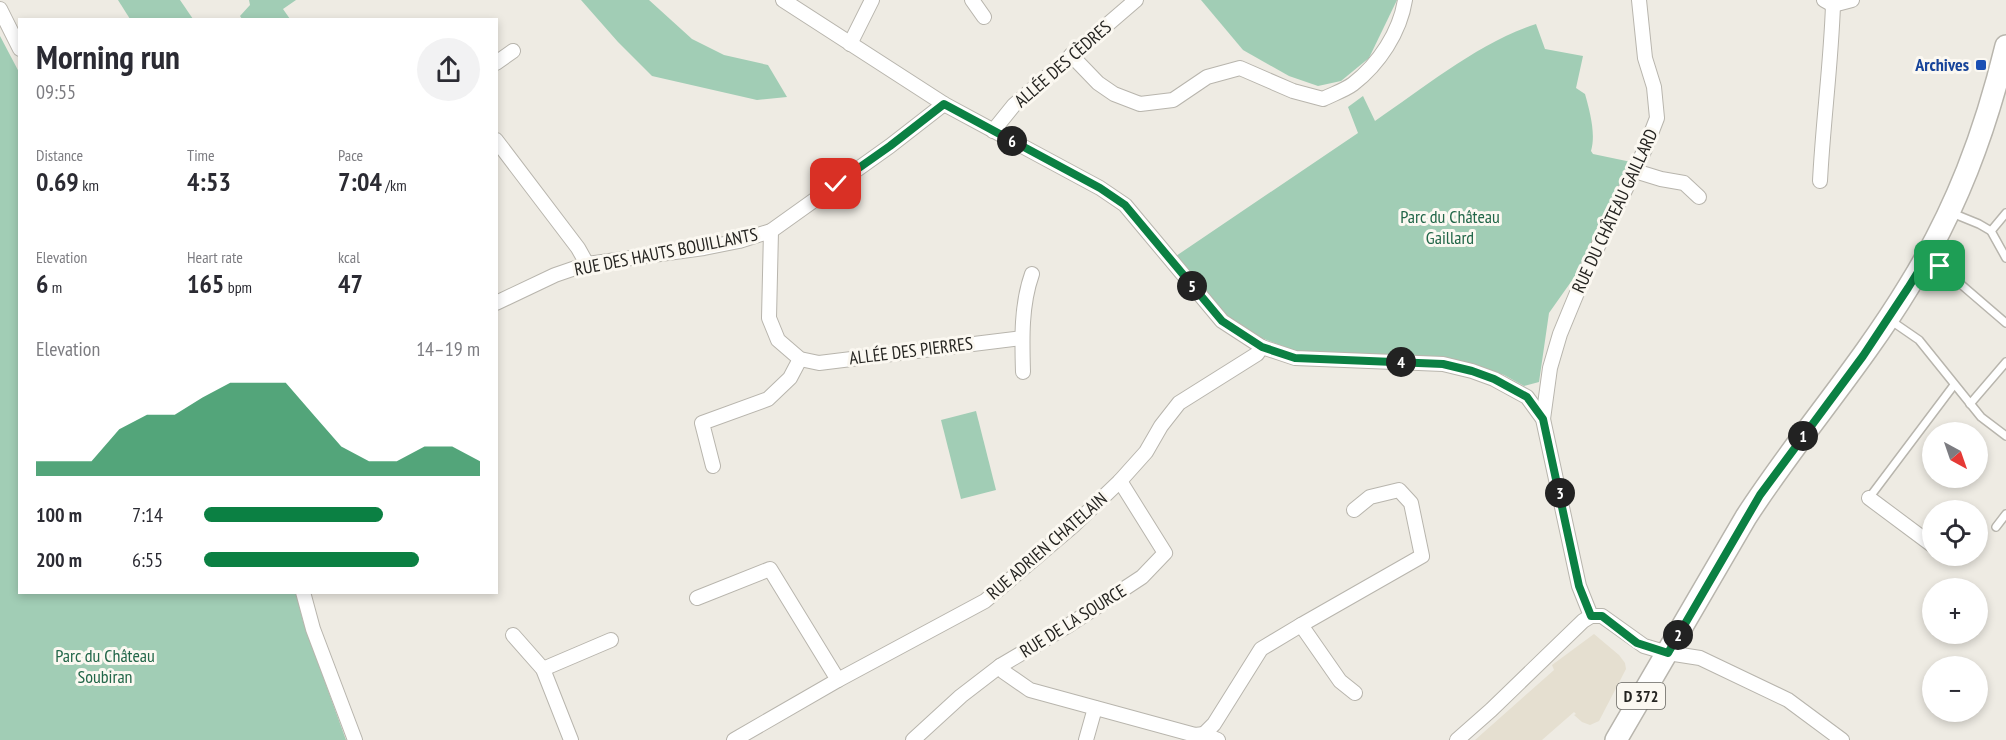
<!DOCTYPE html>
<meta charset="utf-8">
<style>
body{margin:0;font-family:"PT Sans Narrow",sans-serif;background:#f2f2f3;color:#2b2b33;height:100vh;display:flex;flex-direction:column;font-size:22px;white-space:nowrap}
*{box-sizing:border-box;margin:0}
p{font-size:20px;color:#7c7c81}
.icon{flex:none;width:33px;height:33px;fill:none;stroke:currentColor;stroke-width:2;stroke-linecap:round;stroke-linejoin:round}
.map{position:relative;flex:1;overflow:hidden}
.side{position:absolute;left:18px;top:18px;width:480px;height:576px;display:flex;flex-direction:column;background:#fff;border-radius:0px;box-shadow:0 3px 9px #0003}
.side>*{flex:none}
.needle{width:39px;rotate:140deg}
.controls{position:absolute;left:1922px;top:422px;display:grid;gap:12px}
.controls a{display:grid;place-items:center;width:66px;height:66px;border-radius:50%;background:#fff;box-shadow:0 3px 9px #0003;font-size:30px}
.pin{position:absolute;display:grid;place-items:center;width:51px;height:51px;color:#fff;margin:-26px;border-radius:12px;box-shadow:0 3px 9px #0006}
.km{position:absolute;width:30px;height:30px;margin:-15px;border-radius:50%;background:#222;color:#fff;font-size:16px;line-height:30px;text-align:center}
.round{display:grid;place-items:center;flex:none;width:63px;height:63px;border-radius:32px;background:#f2f2f3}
.head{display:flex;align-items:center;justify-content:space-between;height:102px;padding:0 18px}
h1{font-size:33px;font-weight:600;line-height:45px}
.figures{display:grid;grid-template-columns:repeat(3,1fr);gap:9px;height:102px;padding:6px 18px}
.figures div{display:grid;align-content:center}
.figures b{font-size:26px;font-weight:600}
.figures small{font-size:16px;font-weight:400}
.figures p{font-size:16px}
.chart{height:168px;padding:12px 18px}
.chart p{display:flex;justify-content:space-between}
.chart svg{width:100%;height:108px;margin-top:6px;fill:#0b8043;opacity:.7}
ul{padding:0 18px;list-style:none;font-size:20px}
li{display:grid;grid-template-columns:96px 72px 1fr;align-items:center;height:45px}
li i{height:15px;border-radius:8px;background:#0b8043}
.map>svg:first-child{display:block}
.built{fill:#e5dfd0}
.green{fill:#a1cdb5}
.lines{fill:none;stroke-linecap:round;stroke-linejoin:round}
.service-casing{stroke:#b8b5ad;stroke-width:10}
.minor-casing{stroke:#b8b5ad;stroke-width:16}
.primary-casing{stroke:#b8b5ad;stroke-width:24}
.service{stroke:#fff;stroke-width:7}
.minor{stroke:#fff;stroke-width:14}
.primary{stroke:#fff;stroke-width:21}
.route-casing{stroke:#fff;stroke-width:12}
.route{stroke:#0b8043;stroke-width:8}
.transit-dot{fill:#1a4fb4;stroke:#fbf8f1;stroke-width:2}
.labels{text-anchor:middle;stroke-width:6;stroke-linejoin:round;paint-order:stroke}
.shield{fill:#fbf8f1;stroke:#65645f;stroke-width:1.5}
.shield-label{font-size:16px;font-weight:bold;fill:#252421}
.street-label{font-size:18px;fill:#252421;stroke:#fbf8f1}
.transit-label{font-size:18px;font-weight:bold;fill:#164399;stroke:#fbf8f1;text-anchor:end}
.park-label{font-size:18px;fill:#216648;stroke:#fbf8f1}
</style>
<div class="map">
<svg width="2006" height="740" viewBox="0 0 2006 740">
<rect width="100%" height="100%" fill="#eeebe3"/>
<path class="built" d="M1594,634L1619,655L1625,663L1626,669L1599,721L1590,725L1582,722L1574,715L1576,714L1574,712L1542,740H1475L1554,670L1552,665Z"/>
<g class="green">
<path d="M118,0H180L193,19H130Z"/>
<path d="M249,0H296L283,9L290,19H242L240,16L250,5Z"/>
<path d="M581,0H649L692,39L724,55L768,65L787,97L757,100L652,76L618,42Z"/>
<path d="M1201,0H1397L1369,58L1341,81L1318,86L1289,76L1243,50Z"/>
<path d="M1536,24L1545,49L1583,56L1576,88L1585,94C1590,112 1596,134 1591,151L1593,154L1636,163L1597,245L1549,313L1539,382L1524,386L1504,375L1443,357L1296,351L1259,337L1226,317L1176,256L1358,133L1348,107L1363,96L1375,121C1425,87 1478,43 1536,24Z"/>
<path d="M0,36L20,74V592L296,593L303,621L346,740H0Z"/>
<path d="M976,411L996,490L961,499L941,420Z"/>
</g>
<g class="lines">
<defs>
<g id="service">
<path d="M1952,213L1979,224L1991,231L2006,258"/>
<path d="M1991,231L2006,213"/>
<path d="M1928,256L2006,323"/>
<path d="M1890,320L1919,340L1981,417L2006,436"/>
<path d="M1970,404L2006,362"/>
<path d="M1869,498L1954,385"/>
<path d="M1996,527L2006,514"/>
</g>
<g id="minor">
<path d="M783,0L944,104L1100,188L1125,205L1222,321L1262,347L1295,358L1443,364L1472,371L1494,379L1527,397L1543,419L1579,586L1591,616"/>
<path d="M972,0L984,17"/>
<path d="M1824,0L1833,5L1852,0"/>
<path d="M0,9L20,49"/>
<path d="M850,44L872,0"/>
<path d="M1071,55L1098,83L1114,94L1140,104L1173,100L1207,77L1240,68L1293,91L1323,99C1333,94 1345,90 1353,84C1379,64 1400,32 1405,0"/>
<path d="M496,63L513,51"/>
<path d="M993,131L1014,105L1136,0"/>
<path d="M496,140L578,248L587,264"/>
<path d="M1635,171L1661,179L1684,183L1699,197"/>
<path d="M1820,181C1823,122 1831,64 1833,5"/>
<path d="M771,231L769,318L778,340L800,359L819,363L1022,338"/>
<path d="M496,303L555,275L587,264L704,248L739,241L771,231L890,146L944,104"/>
<path d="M1023,372C1022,339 1021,305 1032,274"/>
<path d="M1543,419L1550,368L1560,334L1586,271L1645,149L1657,118L1654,87L1645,58L1639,0"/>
<path d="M713,466L702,423L768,399L790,378L800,359"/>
<path d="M1869,498L1932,545"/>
<path d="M303,592L313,629L355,740"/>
<path d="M697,598L770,569L838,680"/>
<path d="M1591,616H1602L1644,646L1668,653L1700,658L1788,700L1842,740"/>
<path d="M1301,625L1422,556L1411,503L1399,490L1370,497L1354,510"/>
<path d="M513,635L543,669L571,740"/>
<path d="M1000,666L1004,672L1030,690L1195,735L1204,734L1218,740"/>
<path d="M543,669L611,640"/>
<path d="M1204,734L1214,724L1261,649L1301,625L1340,681L1355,693"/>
<path d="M734,740L838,680L985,601L1073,526L1120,481L1146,452L1161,426L1179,403L1257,354L1262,347"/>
<path d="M913,740L961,696L1000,666L1069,625L1142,577L1165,553L1120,481"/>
<path d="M1086,740L1095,708"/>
<path d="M1457,740L1491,710L1583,621L1591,616"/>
</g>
<path id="primary" d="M1616,740L1746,517C1797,438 1860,367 1909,286C1956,210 1985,133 2006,46"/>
</defs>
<use href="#service" class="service-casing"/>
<use href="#minor" class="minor-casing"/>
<use href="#primary" class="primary-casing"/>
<use href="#service" class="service"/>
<use href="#minor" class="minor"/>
<use href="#primary" class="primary"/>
</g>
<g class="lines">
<defs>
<path id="route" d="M836,184L890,146L944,104L1100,188L1125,205L1222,321L1262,347L1295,358L1443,364L1472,371L1494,379L1527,397L1543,419L1579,586L1591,616H1602L1637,643L1668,653L1760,495L1863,356L1908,288L1928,256L1940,266"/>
</defs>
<use href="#route" class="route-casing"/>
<use href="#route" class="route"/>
</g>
<rect class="transit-dot" x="1975" y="59" width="12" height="12" rx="3"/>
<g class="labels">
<rect class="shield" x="1617" y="683" width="48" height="26" rx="4.5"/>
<g class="shield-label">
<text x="1641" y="702">D 372</text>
</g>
<g class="street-label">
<text transform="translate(1063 64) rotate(-41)" y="6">ALLÉE DES CÈDRES</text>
<text transform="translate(1615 211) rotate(-65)" y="6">RUE DU CHÂTEAU GAILLARD</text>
<text transform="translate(666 252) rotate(-11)" y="6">RUE DES HAUTS BOUILLANTS</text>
<text transform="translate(911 351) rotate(-7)" y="6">ALLÉE DES PIERRES</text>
<text transform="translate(1047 546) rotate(-41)" y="6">RUE ADRIEN CHATELAIN</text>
<text transform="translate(1073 621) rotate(-32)" y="6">RUE DE LA SOURCE</text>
</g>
<g class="transit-label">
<text x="1969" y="71">Archives</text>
</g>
<g class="park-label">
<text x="1450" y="223">Parc du Château<tspan x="1450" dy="21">Gaillard</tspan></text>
<text x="105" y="662">Parc du Château<tspan x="105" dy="21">Soubiran</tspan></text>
</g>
</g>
</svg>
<div class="controls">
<a><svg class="needle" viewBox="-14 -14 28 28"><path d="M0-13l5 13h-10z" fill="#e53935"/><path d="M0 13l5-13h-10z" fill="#7c7c81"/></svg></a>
<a><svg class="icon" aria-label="locate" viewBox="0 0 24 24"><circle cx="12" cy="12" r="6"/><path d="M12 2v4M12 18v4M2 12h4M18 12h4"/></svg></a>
<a>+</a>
<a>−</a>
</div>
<div class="pin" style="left:1940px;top:266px;background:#1e9e55"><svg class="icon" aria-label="arrive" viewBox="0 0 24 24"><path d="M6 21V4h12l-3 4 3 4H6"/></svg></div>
<div class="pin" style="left:836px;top:184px;background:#d93025"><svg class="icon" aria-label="check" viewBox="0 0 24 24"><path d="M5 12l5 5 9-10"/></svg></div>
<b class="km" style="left:1803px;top:436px">1</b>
<b class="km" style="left:1678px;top:635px">2</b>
<b class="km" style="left:1560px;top:493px">3</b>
<b class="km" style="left:1401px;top:362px">4</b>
<b class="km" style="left:1192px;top:286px">5</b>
<b class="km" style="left:1012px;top:141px">6</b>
<section class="side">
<div class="head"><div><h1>Morning run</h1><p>09:55</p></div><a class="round"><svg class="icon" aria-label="share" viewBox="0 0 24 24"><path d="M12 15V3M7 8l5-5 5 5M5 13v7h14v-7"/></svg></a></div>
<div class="figures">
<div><p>Distance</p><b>0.69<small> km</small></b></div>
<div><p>Time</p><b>4:53</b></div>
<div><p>Pace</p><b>7:04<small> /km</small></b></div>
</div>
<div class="figures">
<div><p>Elevation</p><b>6<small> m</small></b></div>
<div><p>Heart rate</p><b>165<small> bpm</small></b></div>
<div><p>kcal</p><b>47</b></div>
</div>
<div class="chart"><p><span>Elevation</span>14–19 m</p>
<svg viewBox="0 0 160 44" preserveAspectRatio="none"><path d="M0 44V38L10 38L20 38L30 25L40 19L50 19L60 12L70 6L80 6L90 6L100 19L110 32L120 38L130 38L140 32L150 32L160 38V44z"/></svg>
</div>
<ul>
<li><b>100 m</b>7:14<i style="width:65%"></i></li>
<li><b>200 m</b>6:55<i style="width:78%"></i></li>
</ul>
</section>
</div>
